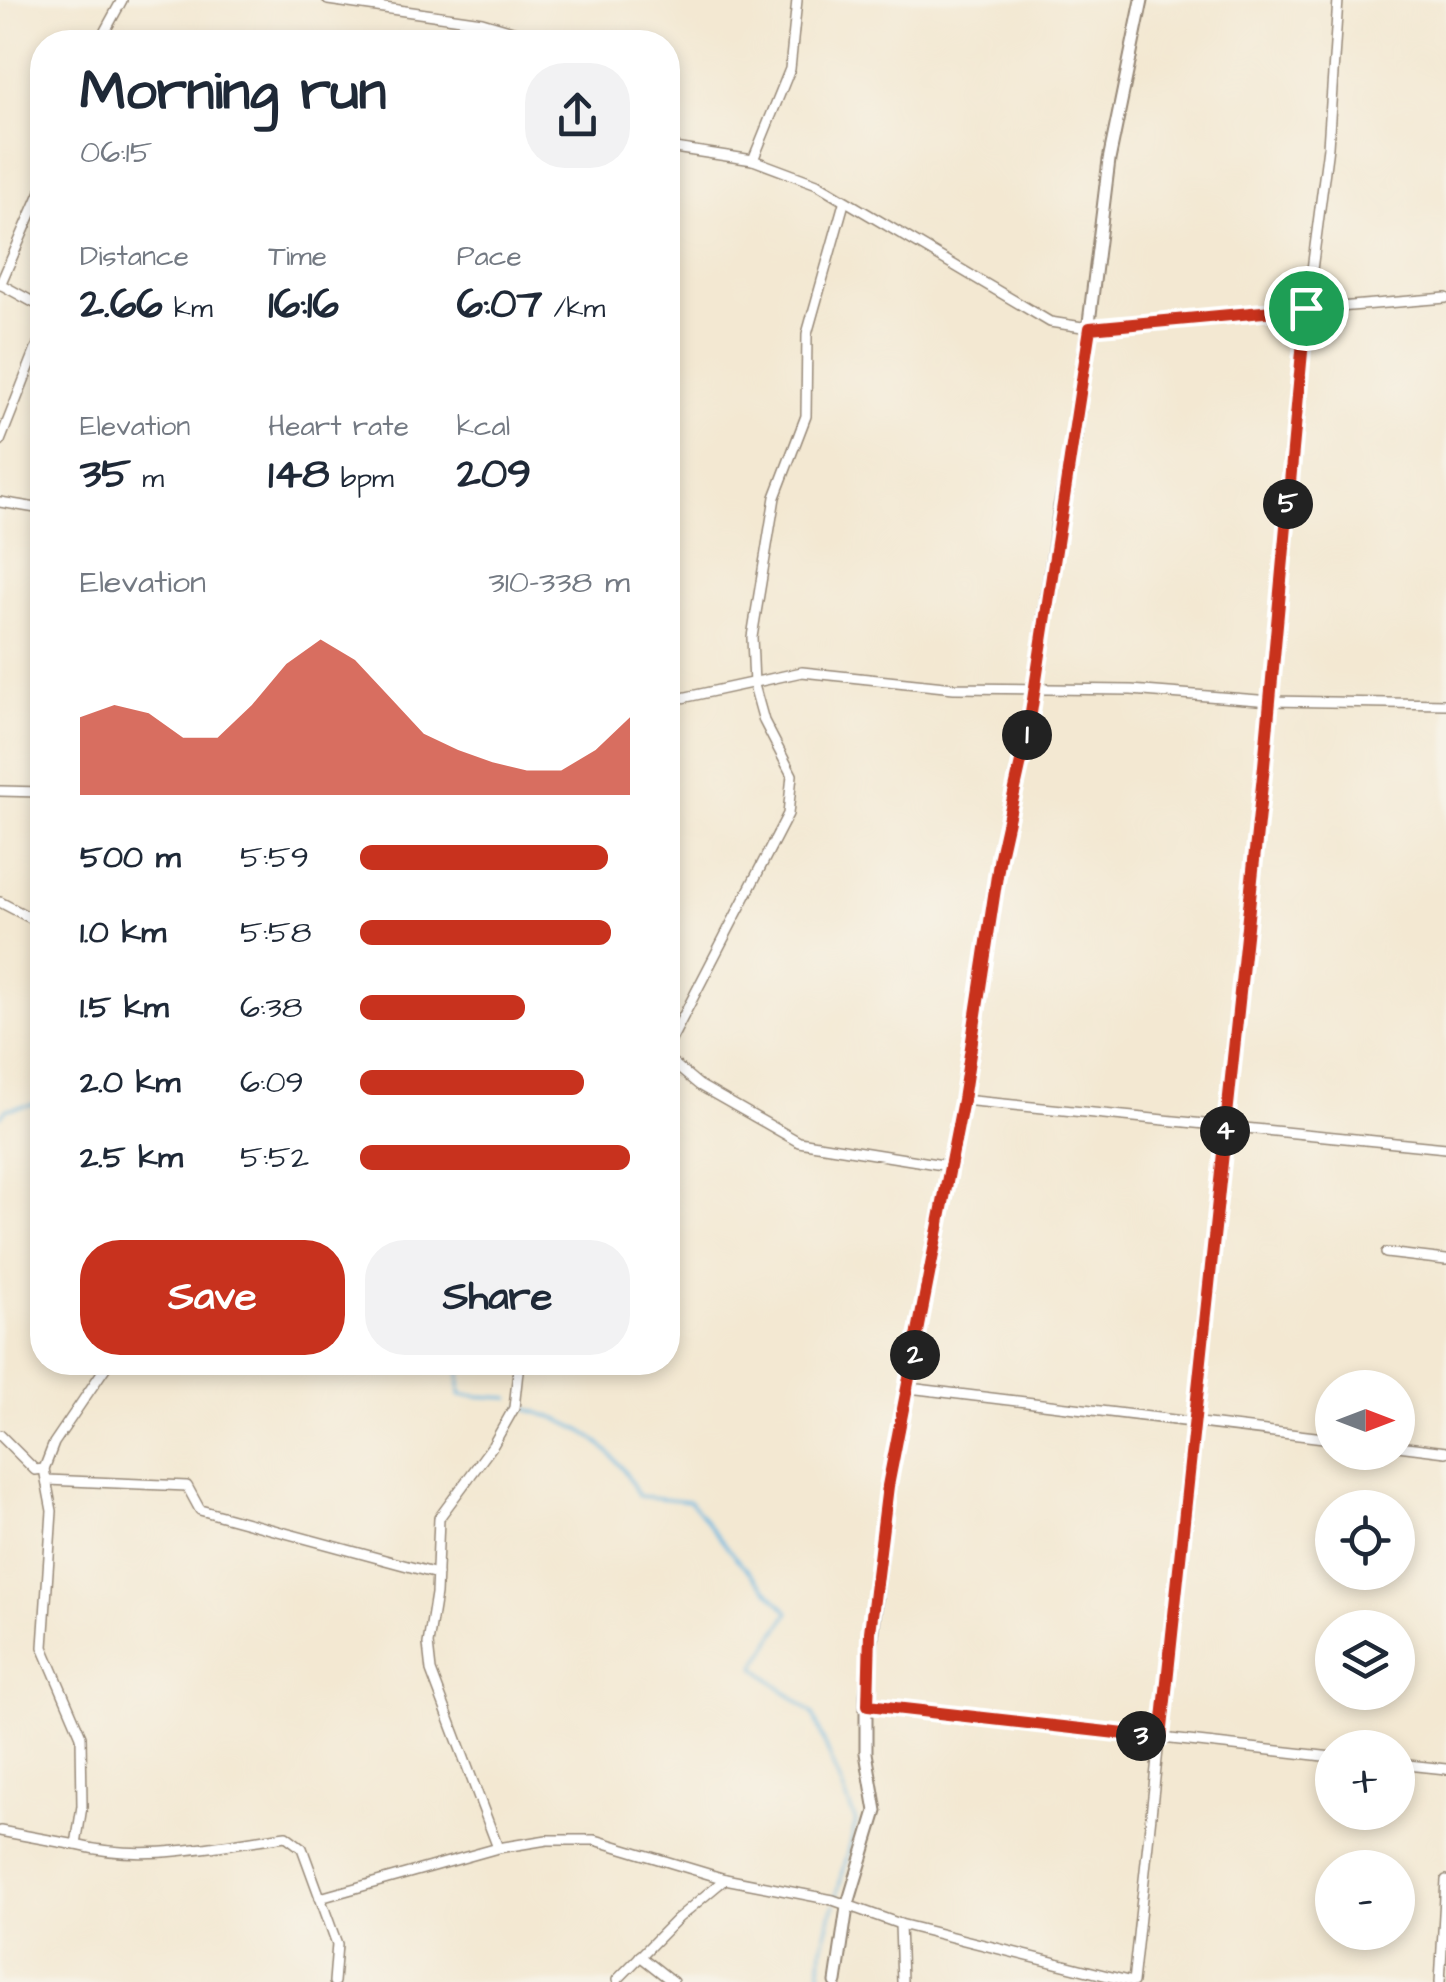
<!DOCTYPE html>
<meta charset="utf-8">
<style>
body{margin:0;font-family:"Architects Daughter",sans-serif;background:#f2f2f3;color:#1f2937;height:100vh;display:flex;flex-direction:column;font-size:38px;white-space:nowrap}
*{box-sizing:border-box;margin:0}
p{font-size:32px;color:#747a83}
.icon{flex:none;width:55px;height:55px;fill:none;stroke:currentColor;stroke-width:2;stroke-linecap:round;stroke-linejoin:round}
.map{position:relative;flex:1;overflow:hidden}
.side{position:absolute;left:30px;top:30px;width:650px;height:1345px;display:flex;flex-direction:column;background:#fff;border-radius:40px;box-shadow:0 5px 15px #0003}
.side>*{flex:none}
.needle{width:65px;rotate:90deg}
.buttons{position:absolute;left:1315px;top:1370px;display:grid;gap:20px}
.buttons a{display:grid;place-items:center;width:100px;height:100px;border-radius:50%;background:#fff;box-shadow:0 5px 15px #0003;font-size:50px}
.pin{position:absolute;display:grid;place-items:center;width:85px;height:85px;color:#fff;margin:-42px;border:5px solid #fff;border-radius:50%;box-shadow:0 2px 10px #0007}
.km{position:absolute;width:50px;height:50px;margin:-25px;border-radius:50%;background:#222;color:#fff;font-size:28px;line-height:50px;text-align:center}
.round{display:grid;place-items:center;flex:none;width:105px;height:105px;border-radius:40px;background:#f2f2f3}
.overview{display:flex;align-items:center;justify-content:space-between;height:170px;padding:0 50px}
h1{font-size:55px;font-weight:800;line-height:75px}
.stats{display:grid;grid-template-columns:repeat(3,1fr);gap:15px;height:170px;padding:10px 50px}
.stats div{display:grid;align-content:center}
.stats b{font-size:42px;font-weight:800}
.stats small{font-size:28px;font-weight:400}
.stats p{font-size:28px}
.chart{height:280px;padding:20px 50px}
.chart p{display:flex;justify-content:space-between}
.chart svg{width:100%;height:180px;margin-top:10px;fill:#c8321e;opacity:.7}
.cta{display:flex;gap:20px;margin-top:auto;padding:20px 50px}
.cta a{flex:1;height:115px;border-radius:40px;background:#c8321e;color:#fff;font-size:40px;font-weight:800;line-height:115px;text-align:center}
.cta a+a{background:#f2f2f3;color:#1f2937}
ul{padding:0 50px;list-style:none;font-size:32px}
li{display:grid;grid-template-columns:160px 120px 1fr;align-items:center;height:75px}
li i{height:25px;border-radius:12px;background:#c8321e}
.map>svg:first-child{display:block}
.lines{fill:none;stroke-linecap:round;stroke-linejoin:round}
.stream{stroke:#66b5e1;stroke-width:2.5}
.minor-casing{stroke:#978978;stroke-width:12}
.tertiary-casing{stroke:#978978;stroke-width:15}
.minor{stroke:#fff;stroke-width:9}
.tertiary{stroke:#fff;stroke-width:11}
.route-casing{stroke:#fff;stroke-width:20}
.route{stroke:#c8321e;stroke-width:12}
</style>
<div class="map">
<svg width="1446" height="1982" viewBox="0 0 1446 1982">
<rect width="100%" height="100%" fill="#f7f3e8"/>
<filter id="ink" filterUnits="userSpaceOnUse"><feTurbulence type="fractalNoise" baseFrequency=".01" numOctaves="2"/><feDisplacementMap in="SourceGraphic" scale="20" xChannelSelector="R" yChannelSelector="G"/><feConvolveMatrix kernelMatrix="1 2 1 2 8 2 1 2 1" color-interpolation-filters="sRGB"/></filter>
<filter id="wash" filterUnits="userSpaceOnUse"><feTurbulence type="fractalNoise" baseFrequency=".0048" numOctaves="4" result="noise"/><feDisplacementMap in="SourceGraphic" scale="40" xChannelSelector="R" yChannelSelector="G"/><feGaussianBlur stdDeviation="2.25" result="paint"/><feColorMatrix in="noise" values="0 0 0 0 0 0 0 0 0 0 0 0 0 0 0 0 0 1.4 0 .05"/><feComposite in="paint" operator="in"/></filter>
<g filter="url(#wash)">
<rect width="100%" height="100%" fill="#f3e8d2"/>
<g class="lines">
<g class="stream">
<path d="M0,1117L6,1109L42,1103"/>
<path d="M460,1362V1395L510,1398"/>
<path d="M521,1407C582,1426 608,1438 639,1496L690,1501L735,1557L789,1612L755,1667L813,1714L856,1822L836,1898"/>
<path d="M820,1982L822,1947L834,1905"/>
</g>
</g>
</g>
<g filter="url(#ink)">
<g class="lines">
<defs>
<g id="minor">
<path d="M328,0L482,22L550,42"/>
<path d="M99,42L122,0"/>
<path d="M668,147L753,160L817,184L1050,322L1089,328L1446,298"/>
<path d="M753,160L790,69L797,0"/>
<path d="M0,285L42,189"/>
<path d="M2,285L42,307"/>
<path d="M0,441L42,334"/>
<path d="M0,502L42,509"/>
<path d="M668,701L802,672L954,688L1131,690L1271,701L1446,704"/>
<path d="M0,791L42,792"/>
<path d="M0,902L42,924"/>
<path d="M668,1046L788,814L792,775L764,721L754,685L752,637L775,497L806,416L807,334L844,203"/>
<path d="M668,1059L699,1085L799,1142L949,1166"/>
<path d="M963,1100L1446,1148"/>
<path d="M1386,1253L1446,1260"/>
<path d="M109,1362L54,1443L44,1469L52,1511L43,1647L81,1736L82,1806L76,1845C146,1863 216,1845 286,1836L302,1848L337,1944L334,1982"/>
<path d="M519,1362L514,1408L493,1445L439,1518L436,1594L428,1644L431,1671L498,1848L547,1840H595L725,1879L833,1900L900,1924L1132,1982"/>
<path d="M909,1388L1332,1439"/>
<path d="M0,1435L35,1470L44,1469"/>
<path d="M1398,1446L1446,1452"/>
<path d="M47,1480L187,1486L200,1510L437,1574"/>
<path d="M867,1705L1332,1757"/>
<path d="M1398,1764L1446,1769"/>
<path d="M0,1831L76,1845"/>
<path d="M320,1898L498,1848"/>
<path d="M900,1924L902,1982"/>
<path d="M640,1956L673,1982"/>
<path d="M617,1980L677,1919L725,1879"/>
<path d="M1133,1982L1264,766L1307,308L1328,147L1338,0"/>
<path d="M1440,1982L1446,1880"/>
</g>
<path id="tertiary" d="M836,1982L847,1907L876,1811L866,1753V1695L888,1486L963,1100L1000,856L1029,726L1060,506L1075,436L1109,160L1142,0"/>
</defs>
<use href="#minor" class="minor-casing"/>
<use href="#tertiary" class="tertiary-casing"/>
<use href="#minor" class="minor"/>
<use href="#tertiary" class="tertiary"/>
</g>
</g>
<g class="lines" filter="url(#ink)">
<defs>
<path id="route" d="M1306,308L1264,766L1161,1738L868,1705L870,1632L888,1486L963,1100L1000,856L1029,726L1090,328Z"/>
</defs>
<use href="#route" class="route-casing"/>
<use href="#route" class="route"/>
</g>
</svg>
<div class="buttons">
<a><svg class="needle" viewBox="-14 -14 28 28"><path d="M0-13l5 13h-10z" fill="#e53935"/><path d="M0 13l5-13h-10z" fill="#747a83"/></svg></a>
<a><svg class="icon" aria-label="locate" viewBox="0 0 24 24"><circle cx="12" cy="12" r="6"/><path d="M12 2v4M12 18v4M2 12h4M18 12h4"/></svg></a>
<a><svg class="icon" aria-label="layers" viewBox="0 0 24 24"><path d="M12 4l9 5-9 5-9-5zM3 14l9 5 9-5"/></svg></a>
<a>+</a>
<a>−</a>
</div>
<div class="pin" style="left:1306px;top:308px;background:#1e9e55"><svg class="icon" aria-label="arrive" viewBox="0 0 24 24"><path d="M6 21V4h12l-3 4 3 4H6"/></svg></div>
<b class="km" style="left:1027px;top:735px">1</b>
<b class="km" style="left:915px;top:1355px">2</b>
<b class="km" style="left:1141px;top:1736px">3</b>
<b class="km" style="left:1225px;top:1131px">4</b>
<b class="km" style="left:1288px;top:504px">5</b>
<section class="side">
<div class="overview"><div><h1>Morning run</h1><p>06:15</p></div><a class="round"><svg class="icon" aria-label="share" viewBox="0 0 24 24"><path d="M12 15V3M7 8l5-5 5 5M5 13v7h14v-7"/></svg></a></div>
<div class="stats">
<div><p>Distance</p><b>2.66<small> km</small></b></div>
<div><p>Time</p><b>16:16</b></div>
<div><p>Pace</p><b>6:07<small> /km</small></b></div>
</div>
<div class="stats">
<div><p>Elevation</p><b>35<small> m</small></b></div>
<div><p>Heart rate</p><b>148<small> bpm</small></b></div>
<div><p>kcal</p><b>209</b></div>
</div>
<div class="chart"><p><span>Elevation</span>310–338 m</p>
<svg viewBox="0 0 160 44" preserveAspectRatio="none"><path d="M0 44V25L10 22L20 24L30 30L40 30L50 22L60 12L70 6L80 11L90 20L100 29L110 33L120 36L130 38L140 38L150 33L160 25V44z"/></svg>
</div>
<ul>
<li><b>500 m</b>5:59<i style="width:92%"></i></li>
<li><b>1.0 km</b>5:58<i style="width:93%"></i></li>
<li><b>1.5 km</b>6:38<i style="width:61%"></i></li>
<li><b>2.0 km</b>6:09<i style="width:83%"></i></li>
<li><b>2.5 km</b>5:52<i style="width:100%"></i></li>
</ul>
<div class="cta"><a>Save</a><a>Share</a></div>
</section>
</div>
